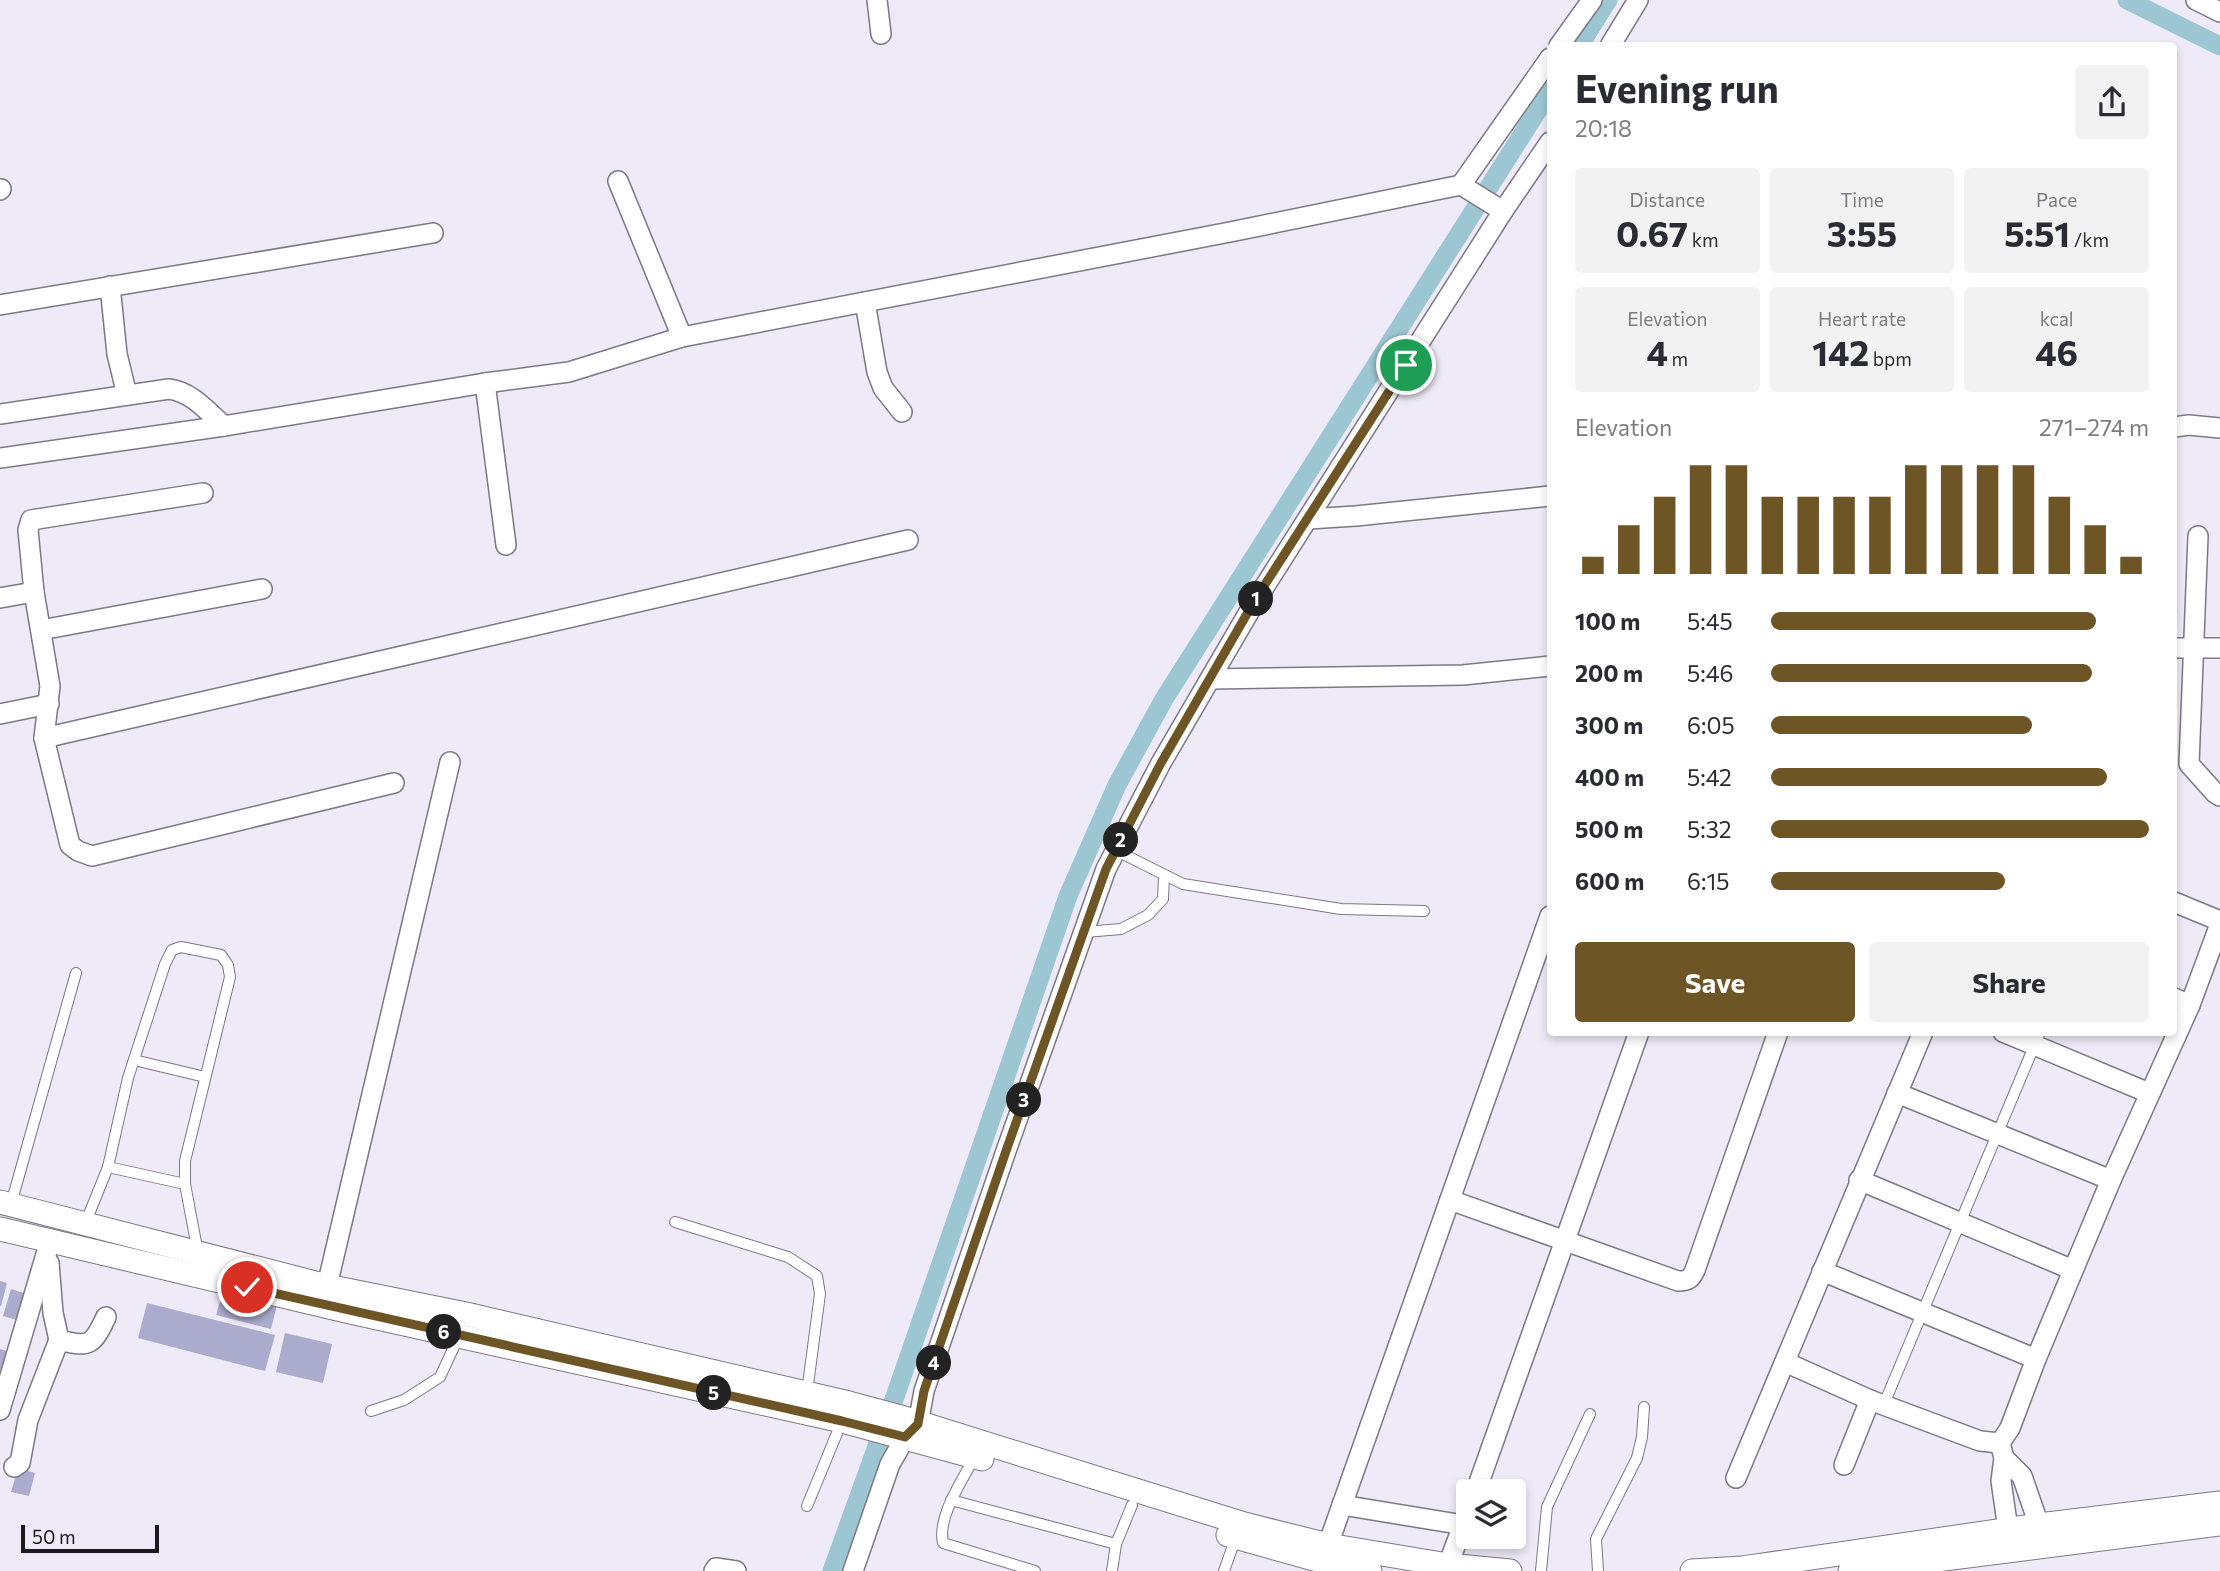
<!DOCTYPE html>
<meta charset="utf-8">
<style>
body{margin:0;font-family:Commissioner,sans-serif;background:#f2f2f3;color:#2b2b33;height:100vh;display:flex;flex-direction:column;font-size:26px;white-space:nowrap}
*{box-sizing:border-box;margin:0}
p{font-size:23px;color:#7c7c81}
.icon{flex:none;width:38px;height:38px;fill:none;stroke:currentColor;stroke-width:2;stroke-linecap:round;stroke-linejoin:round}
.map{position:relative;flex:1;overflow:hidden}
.side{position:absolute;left:1547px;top:42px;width:630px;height:994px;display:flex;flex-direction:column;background:#fff;border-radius:7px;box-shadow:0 4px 10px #0003}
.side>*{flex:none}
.tools{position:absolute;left:1456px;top:1479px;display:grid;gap:14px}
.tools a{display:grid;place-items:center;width:70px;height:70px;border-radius:7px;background:#fff;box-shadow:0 4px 10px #0003;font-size:35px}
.scale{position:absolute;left:21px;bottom:18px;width:138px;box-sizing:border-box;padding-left:7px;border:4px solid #1c1a1f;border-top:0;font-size:19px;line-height:24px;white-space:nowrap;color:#1c1a1f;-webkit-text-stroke:5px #efeaf7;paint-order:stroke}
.pin{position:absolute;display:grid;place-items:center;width:60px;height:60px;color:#fff;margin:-30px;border:4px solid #fff;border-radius:50%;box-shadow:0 2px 7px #0007}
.km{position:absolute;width:35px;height:35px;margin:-18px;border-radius:50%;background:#222;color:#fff;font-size:19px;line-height:35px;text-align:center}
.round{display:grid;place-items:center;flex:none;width:74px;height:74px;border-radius:7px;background:#f2f2f3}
.head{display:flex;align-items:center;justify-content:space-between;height:119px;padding:0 28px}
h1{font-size:38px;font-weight:700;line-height:52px}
.stats{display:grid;grid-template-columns:repeat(3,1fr);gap:10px;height:119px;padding:7px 28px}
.stats div{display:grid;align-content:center;border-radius:7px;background:#f2f2f3;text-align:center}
.stats b{font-size:35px;font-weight:700}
.stats small{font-size:19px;font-weight:400}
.stats p{font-size:19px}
.chart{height:196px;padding:14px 28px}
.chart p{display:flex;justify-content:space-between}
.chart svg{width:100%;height:126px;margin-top:7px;stroke:#6d5526;stroke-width:6}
.action{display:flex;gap:14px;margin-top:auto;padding:14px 28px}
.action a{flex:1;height:80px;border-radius:7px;background:#6d5526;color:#fff;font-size:28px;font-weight:700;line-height:80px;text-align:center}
.action a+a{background:#f2f2f3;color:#2b2b33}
ul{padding:0 28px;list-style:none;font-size:23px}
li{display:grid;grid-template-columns:112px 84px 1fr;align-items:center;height:52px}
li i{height:18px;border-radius:9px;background:#6d5526}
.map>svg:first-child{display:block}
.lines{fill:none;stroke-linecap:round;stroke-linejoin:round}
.canal{stroke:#9cc7d2;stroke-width:19}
.building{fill:#ababcd}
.service-casing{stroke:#7d7883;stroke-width:12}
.minor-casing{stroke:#7d7883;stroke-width:22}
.tertiary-casing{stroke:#7d7883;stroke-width:25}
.service{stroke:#fff;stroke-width:10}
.minor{stroke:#fff;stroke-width:19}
.tertiary{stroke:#fff;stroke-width:23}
.route-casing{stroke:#fff;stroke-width:14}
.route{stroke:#6d5526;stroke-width:9}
</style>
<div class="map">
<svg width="2220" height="1571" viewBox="0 0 2220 1571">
<rect width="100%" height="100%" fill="#efeaf7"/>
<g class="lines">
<g class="canal">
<path d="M2127,0L2220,46"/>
<path d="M1579,46L1608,0"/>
<path d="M832,1571L897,1391L1068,896L1117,785L1164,699L1550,91"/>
</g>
</g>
<g class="building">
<path d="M0,1281L7,1283L1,1306H0Z"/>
<path d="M11,1289L27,1294L20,1321L3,1316Z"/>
<path d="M223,1291L277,1305L271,1329L216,1315Z"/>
<path d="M147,1303L275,1335L265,1371L138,1338Z"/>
<path d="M285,1333L332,1344L323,1383L276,1372Z"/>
<path d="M0,1349L10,1352L4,1371L0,1369Z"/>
<path d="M18,1468L35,1473L29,1496L11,1492Z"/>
</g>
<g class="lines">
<defs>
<g id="service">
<path d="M1115,850L1183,884L1341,909L1424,911"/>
<path d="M1085,932L1121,929L1148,915L1163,899L1164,876"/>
<path d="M134,1060L205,1077"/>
<path d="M108,1167L185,1184"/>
<path d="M11,1204L76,973"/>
<path d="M675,1222L788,1257L817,1276L820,1294L807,1392"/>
<path d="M85,1224L108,1167L128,1078L165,964L172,950L181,947L221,955L228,965L230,977L185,1161V1184L198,1253"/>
<path d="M1884,1404L2040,1032"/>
<path d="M371,1411L404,1400L440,1377L459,1336"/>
<path d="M974,1458C962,1481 937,1517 943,1543L1035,1571"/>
<path d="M951,1500L1116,1544"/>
<path d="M807,1506L842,1421"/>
<path d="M1112,1571L1116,1544L1132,1505"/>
<path d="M1224,1571L1236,1537"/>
<path d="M1541,1571L1547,1507L1590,1414"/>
<path d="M1598,1571L1596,1539L1637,1458L1642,1437L1644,1407"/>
</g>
<g id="minor">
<path d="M877,0L881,34"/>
<path d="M2196,0L2220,12"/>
<path d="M1559,46L1592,0"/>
<path d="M1610,46L1638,0"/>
<path d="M618,181L682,337"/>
<path d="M1461,185L1550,58"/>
<path d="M0,190L1,189"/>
<path d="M110,286L117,354L127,395"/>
<path d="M865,302L877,372L883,388L902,412"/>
<path d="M0,305L433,233"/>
<path d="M485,383L506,545"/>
<path d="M0,414L169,389C192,392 207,411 224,426"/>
<path d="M2174,427L2189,425L2220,428"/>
<path d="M0,458L224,426L485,383L569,372L682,337L1230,232L1461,185L1503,211"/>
<path d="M203,493L31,520L28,530L34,592L50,686L44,738L70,845L78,851L92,856L394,783"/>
<path d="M1308,519L1356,516L1550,496"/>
<path d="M2198,536L2189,764L2215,793L2220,796"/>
<path d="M0,598L34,592"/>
<path d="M41,630L262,589"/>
<path d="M2174,648H2220"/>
<path d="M1210,679L1463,675L1550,666"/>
<path d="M0,714L49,704"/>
<path d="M44,738L908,540"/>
<path d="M2174,902L2220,921"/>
<path d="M2174,998L2190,1005"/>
<path d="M2003,1032L2149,1093"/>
<path d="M1897,1093L2111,1180"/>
<path d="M1859,1180L2073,1270"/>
<path d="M1450,1200L1678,1281C1688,1281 1691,1279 1695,1270L1778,1032"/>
<path d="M49,1263L53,1313L59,1340C90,1348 93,1345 106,1317"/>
<path d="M1822,1271L2036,1359"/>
<path d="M327,1286L450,762"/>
<path d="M1785,1362L1870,1400L1980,1441L2000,1443L2010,1428L2036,1359L2111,1180L2190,1005L2220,924"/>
<path d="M0,1410L47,1251"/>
<path d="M918,1424L924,1391L1006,1151L1106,869L1161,763L1256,600L1503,211L1550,142"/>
<path d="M2000,1443L2004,1458L2001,1481L2008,1529"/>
<path d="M2004,1458L2022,1476L2039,1525"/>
<path d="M1844,1465L1870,1400"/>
<path d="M14,1467L20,1463L28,1420L59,1340"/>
<path d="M1736,1478L1923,1032"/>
<path d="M1476,1491L1639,1032"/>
<path d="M1342,1505L1464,1525"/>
<path d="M1328,1545L1550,916"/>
<path d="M1448,1565L1468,1512"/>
<path d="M714,1571L716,1568L736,1571"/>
<path d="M853,1571L890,1464L905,1438"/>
</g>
<g id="tertiary">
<path d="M0,1202L327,1286L466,1314L849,1403L901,1417L1244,1524L1328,1545L1448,1565L1510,1571"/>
<path d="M0,1229L346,1311L842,1421L982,1459"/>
<path d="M1228,1535L1339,1566L1370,1571"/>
<path d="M1692,1571L1742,1568L2039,1525L2220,1503"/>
<path d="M1850,1571L2220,1524"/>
</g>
</defs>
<use href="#service" class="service-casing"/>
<use href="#minor" class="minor-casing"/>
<use href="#tertiary" class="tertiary-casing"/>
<use href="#service" class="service"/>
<use href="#minor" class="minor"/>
<use href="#tertiary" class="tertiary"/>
</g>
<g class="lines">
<defs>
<path id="route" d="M247,1287L842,1421L905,1437L918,1424L924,1391L1006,1151L1106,869L1161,763L1255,600L1406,365"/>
</defs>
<use href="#route" class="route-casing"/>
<use href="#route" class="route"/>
</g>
</svg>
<div class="tools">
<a><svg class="icon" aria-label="layers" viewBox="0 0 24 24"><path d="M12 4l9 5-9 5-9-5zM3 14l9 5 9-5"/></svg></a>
</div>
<div class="scale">50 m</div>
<div class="pin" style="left:1406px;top:365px;background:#1e9e55"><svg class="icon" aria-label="arrive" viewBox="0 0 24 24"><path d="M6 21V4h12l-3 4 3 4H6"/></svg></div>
<div class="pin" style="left:247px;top:1287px;background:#d93025"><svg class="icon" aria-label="check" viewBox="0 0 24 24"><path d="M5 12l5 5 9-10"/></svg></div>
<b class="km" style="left:1256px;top:599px">1</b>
<b class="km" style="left:1121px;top:840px">2</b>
<b class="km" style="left:1024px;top:1100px">3</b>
<b class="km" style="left:934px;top:1363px">4</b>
<b class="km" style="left:714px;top:1393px">5</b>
<b class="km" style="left:444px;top:1332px">6</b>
<section class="side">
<div class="head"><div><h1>Evening run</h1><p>20:18</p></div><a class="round"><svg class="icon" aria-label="share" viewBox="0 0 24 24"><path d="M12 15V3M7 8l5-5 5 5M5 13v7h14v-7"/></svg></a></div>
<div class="stats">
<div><p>Distance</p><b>0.67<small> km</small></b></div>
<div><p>Time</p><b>3:55</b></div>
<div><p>Pace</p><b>5:51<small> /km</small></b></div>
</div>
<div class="stats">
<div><p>Elevation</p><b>4<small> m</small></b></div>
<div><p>Heart rate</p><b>142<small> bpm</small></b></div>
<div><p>kcal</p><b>46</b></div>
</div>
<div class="chart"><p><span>Elevation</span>271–274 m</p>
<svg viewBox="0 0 160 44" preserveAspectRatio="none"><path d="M5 44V38M15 44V27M25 44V17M35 44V6M45 44V6M55 44V17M65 44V17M75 44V17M85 44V17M95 44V6M105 44V6M115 44V6M125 44V6M135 44V17M145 44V27M155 44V38"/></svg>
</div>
<ul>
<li><b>100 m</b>5:45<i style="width:86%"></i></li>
<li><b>200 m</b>5:46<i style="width:85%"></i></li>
<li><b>300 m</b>6:05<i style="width:69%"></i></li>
<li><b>400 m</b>5:42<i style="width:89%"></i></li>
<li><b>500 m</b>5:32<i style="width:100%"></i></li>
<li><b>600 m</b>6:15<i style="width:62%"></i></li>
</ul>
<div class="action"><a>Save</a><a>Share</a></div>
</section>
</div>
